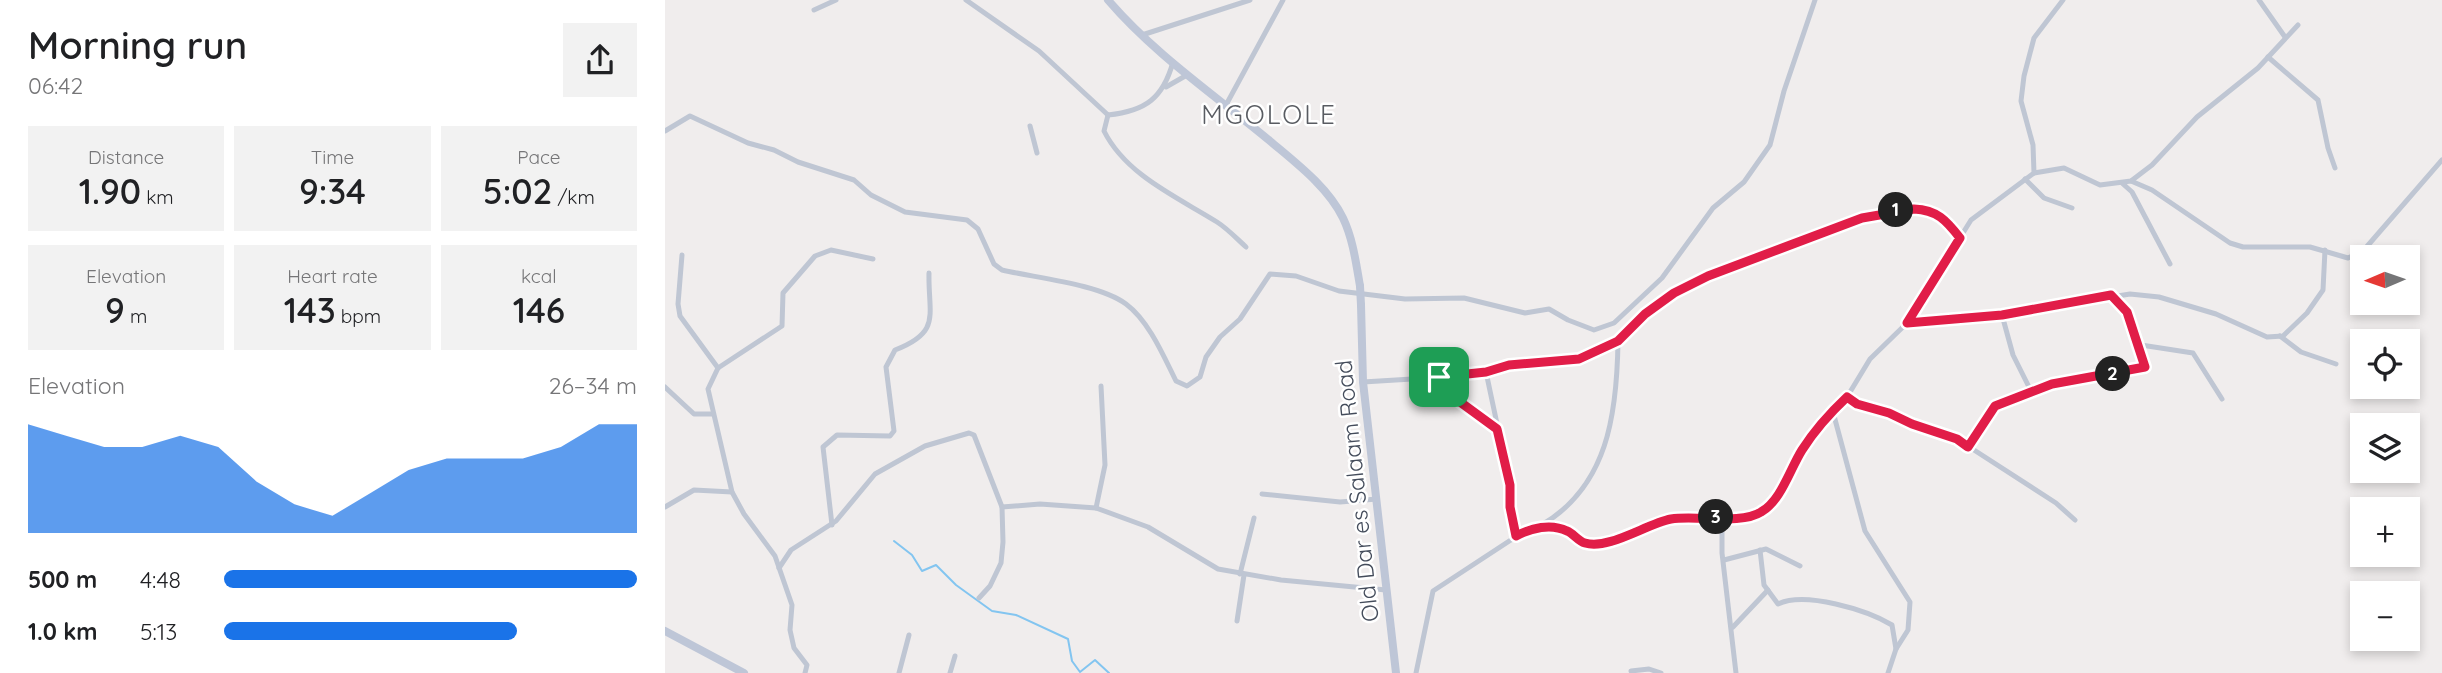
<!DOCTYPE html>
<meta charset="utf-8">
<style>
body{margin:0;font-family:Quicksand,sans-serif;background:#f2f2f2;color:#202124;height:100vh;display:flex;flex-direction:column;font-size:26px;white-space:nowrap}
*{box-sizing:border-box;margin:0}
p{font-size:23px;color:#757577}
.icon{flex:none;width:38px;height:38px;fill:none;stroke:currentColor;stroke-width:2;stroke-linecap:round;stroke-linejoin:round}
.map{position:relative;flex:1;overflow:hidden}
.details{display:flex;flex-direction:column;background:#fff;width:665px}
.details>*{flex:none}
.needle{width:46px;rotate:268deg}
.fabs{position:absolute;left:1685px;top:245px;display:grid;gap:14px}
.fabs a{display:grid;place-items:center;width:70px;height:70px;border-radius:0px;background:#fff;box-shadow:0 4px 10px #0003;font-size:35px}
.pin{position:absolute;display:grid;place-items:center;width:60px;height:60px;color:#fff;margin:-30px;border-radius:14px;box-shadow:0 4px 10px #0006}
.km{position:absolute;width:35px;height:35px;margin:-18px;border-radius:50%;background:#222;color:#fff;font-size:19px;line-height:35px;text-align:center}
.round{display:grid;place-items:center;flex:none;width:74px;height:74px;border-radius:0px;background:#f2f2f2}
.summary{display:flex;align-items:center;justify-content:space-between;height:119px;padding:0 28px}
h1{font-size:38px;font-weight:600;line-height:52px}
.metrics{display:grid;grid-template-columns:repeat(3,1fr);gap:10px;height:119px;padding:7px 28px}
.metrics div{display:grid;align-content:center;border-radius:0px;background:#f2f2f2;text-align:center}
.metrics b{font-size:35px;font-weight:600}
.metrics small{font-size:19px;font-weight:400}
.metrics p{font-size:19px}
.chart{height:196px;padding:14px 28px}
.chart p{display:flex;justify-content:space-between}
.chart svg{width:100%;height:126px;margin-top:7px;fill:#1a73e8;opacity:.7}
ul{padding:0 28px;list-style:none;font-size:23px}
li{display:grid;grid-template-columns:112px 84px 1fr;align-items:center;height:52px}
li i{height:18px;border-radius:9px;background:#1a73e8}
main{display:flex;flex:1;min-height:0}
.map>svg:first-child{display:block}
.lines{fill:none;stroke-linecap:round;stroke-linejoin:round}
.stream{stroke:#83c5f0;stroke-width:2}
.street{stroke:#bfc6d3;stroke-width:5}
.secondary{stroke:#bec6d7;stroke-width:8}
.secondary-bridge{stroke:#bec6d7;stroke-width:8}
.route-casing{stroke:#fff;stroke-width:14}
.route{stroke:#e11d48;stroke-width:9}
.labels{text-anchor:middle;stroke-width:5;stroke-linejoin:round;paint-order:stroke}
.street-label{font-size:23px;fill:#444c5b;stroke:#fff}
.quarter-label{font-size:26px;letter-spacing:2px;fill:#595c62;stroke:#fff}
</style>
<main>
<section class="details">
<div class="summary"><div><h1>Morning run</h1><p>06:42</p></div><a class="round"><svg class="icon" aria-label="share" viewBox="0 0 24 24"><path d="M12 15V3M7 8l5-5 5 5M5 13v7h14v-7"/></svg></a></div>
<div class="metrics">
<div><p>Distance</p><b>1.90<small> km</small></b></div>
<div><p>Time</p><b>9:34</b></div>
<div><p>Pace</p><b>5:02<small> /km</small></b></div>
</div>
<div class="metrics">
<div><p>Elevation</p><b>9<small> m</small></b></div>
<div><p>Heart rate</p><b>143<small> bpm</small></b></div>
<div><p>kcal</p><b>146</b></div>
</div>
<div class="chart"><p><span>Elevation</span>26–34 m</p>
<svg viewBox="0 0 160 44" preserveAspectRatio="none"><path d="M0 44V6L10 10L20 14L30 14L40 10L50 14L60 26L70 34L80 38L90 30L100 22L110 18L120 18L130 18L140 14L150 6L160 6V44z"/></svg>
</div>
<ul>
<li><b>500 m</b>4:48<i style="width:100%"></i></li>
<li><b>1.0 km</b>5:13<i style="width:71%"></i></li>
</ul>
</section>
<div class="map">
<svg width="1777" height="673" viewBox="0 0 1777 673">
<rect width="100%" height="100%" fill="#f0eded"/>
<g class="lines">
<path class="stream" d="M229,541L247,555L257,571L271,565L291,585L327,611L351,615L403,639L407,661L415,672L430,660L444,673"/>
<g class="street">
<path d="M301,0L374,51L443,115"/>
<path d="M1594,0L1620,37"/>
<path d="M149,10L171,0"/>
<path d="M477,35L585,0"/>
<path d="M1603,57L1653,100L1663,148L1670,168"/>
<path d="M501,87L522,75"/>
<path d="M561,105L618,0"/>
<path d="M443,115L439,131C461,175 512,197 552,222C563,229 572,239 581,247"/>
<path d="M443,115C481,111 498,98 508,62"/>
<path d="M365,126L372,153"/>
<path d="M0,131L25,116L83,143L109,150L133,162L189,180L206,195L240,212L302,220L313,229L329,264L337,270C371,278 434,284 461,304C484,321 499,357 511,381L522,386L535,377L541,357L555,337L575,319L605,274L631,276L674,291L740,299L799,298L860,313L884,309L903,320L929,330L949,323L997,278L1048,208L1079,182L1105,145L1119,91L1150,0"/>
<path d="M1369,173L1399,168L1435,185L1466,181L1487,165L1532,117L1593,68L1633,25"/>
<path d="M1360,179L1379,198L1407,208"/>
<path d="M1466,181L1487,190L1565,243L1578,247H1645L1683,258L1698,251L1777,160"/>
<path d="M1457,183L1467,192L1505,264"/>
<path d="M17,255L13,304L15,316L53,368"/>
<path d="M1446,295L1460,308L1476,345L1528,353L1557,399"/>
<path d="M1337,315L1348,355L1366,391"/>
<path d="M1242,323L1337,315L1465,294L1494,297L1551,314L1602,337L1618,336L1642,313L1658,290L1660,250"/>
<path d="M1615,336L1636,352L1671,364"/>
<path d="M821,372L845,485V507L851,536"/>
<path d="M774,377L791,399L832,429"/>
<path d="M698,382L796,376L844,365L914,359L953,341L980,314L1009,293L1043,276L1203,216L1241,209L1265,211L1278,217L1295,238"/>
<path d="M0,387L29,414H47"/>
<path d="M1182,397L1192,404L1224,413L1247,424L1292,439L1391,503L1410,520"/>
<path d="M1168,412L1200,531L1245,602L1243,630L1231,649"/>
<path d="M1303,447L1330,406L1387,384L1479,368L1475,343"/>
<path d="M597,494L675,502L712,499"/>
<path d="M0,507L29,490L67,492"/>
<path d="M337,507L375,504L431,508L483,527L553,569L616,580L721,590"/>
<path d="M431,508L440,465L436,386"/>
<path d="M1057,517V553L1071,673"/>
<path d="M167,525L158,447L172,435L225,436L229,431L221,367L230,350C277,332 263,315 264,273"/>
<path d="M875,526C943,487 952,414 953,341"/>
<path d="M1095,550L1099,585L1113,604C1140,591 1202,610 1227,625L1231,649L1223,673"/>
<path d="M1059,560L1101,549L1135,566"/>
<path d="M114,568L126,550L171,521L210,474L260,446L304,433L309,435L337,507L338,542L336,563L325,586L314,598"/>
<path d="M575,574L589,518"/>
<path d="M572,621L579,575"/>
<path d="M1068,627L1103,590"/>
<path d="M966,671L984,669L996,673"/>
<path d="M140,673L142,665L129,648L125,630L127,605L110,556L79,514L67,492L43,389L53,368L117,326L118,293L150,256L166,250L208,259"/>
<path d="M234,673L244,635"/>
<path d="M285,673L290,656"/>
<path d="M751,673L768,591L861,530L875,526L901,529L919,543L947,541L980,525L1007,519L1083,518L1097,512L1107,503L1149,432L1182,397L1205,359L1242,323L1306,220L1369,173L1368,145L1356,101L1359,76L1369,38L1398,0"/>
</g>
<g class="secondary">
<path d="M443,0C489,54 551,96 605,141C631,163 663,187 678,218C688,239 691,263 695,286"/>
<path d="M696,305L698,382L731,673"/>
<path d="M0,631L79,673"/>
</g>
<path class="secondary-bridge" d="M695,286L696,305"/>
</g>
<g class="lines">
<defs>
<path id="route" d="M1249,209C1272,210 1281,220 1295,238L1242,323L1337,315L1446,295L1462,312L1480,367L1387,384L1330,406L1303,447L1292,439L1247,424L1224,413L1192,404L1182,397C1165,413 1149,431 1137,450C1125,469 1116,501 1096,512C1076,525 1032,515 1006,519C981,524 944,550 920,543C913,541 908,533 902,531C886,523 866,528 851,536L845,507V485L832,429L791,399L774,377L821,372L844,365L914,359L953,341L980,314L1009,293L1043,276L1197,218Z"/>
</defs>
<use href="#route" class="route-casing"/>
<use href="#route" class="route"/>
</g>
<g class="labels">
<g class="street-label">
<text transform="translate(692 491) rotate(-96)" y="8">Old Dar es Salaam Road</text>
</g>
<g class="quarter-label">
<text x="604" y="124">MGOLOLE</text>
</g>
</g>
</svg>
<div class="fabs">
<a><svg class="needle" viewBox="-14 -14 28 28"><path d="M0-13l5 13h-10z" fill="#e53935"/><path d="M0 13l5-13h-10z" fill="#757577"/></svg></a>
<a><svg class="icon" aria-label="locate" viewBox="0 0 24 24"><circle cx="12" cy="12" r="6"/><path d="M12 2v4M12 18v4M2 12h4M18 12h4"/></svg></a>
<a><svg class="icon" aria-label="layers" viewBox="0 0 24 24"><path d="M12 4l9 5-9 5-9-5zM3 14l9 5 9-5"/></svg></a>
<a>+</a>
<a>−</a>
</div>
<div class="pin" style="left:774px;top:377px;background:#1e9e55"><svg class="icon" aria-label="arrive" viewBox="0 0 24 24"><path d="M6 21V4h12l-3 4 3 4H6"/></svg></div>
<b class="km" style="left:1231px;top:210px">1</b>
<b class="km" style="left:1448px;top:374px">2</b>
<b class="km" style="left:1051px;top:517px">3</b>
</div>
</main>
